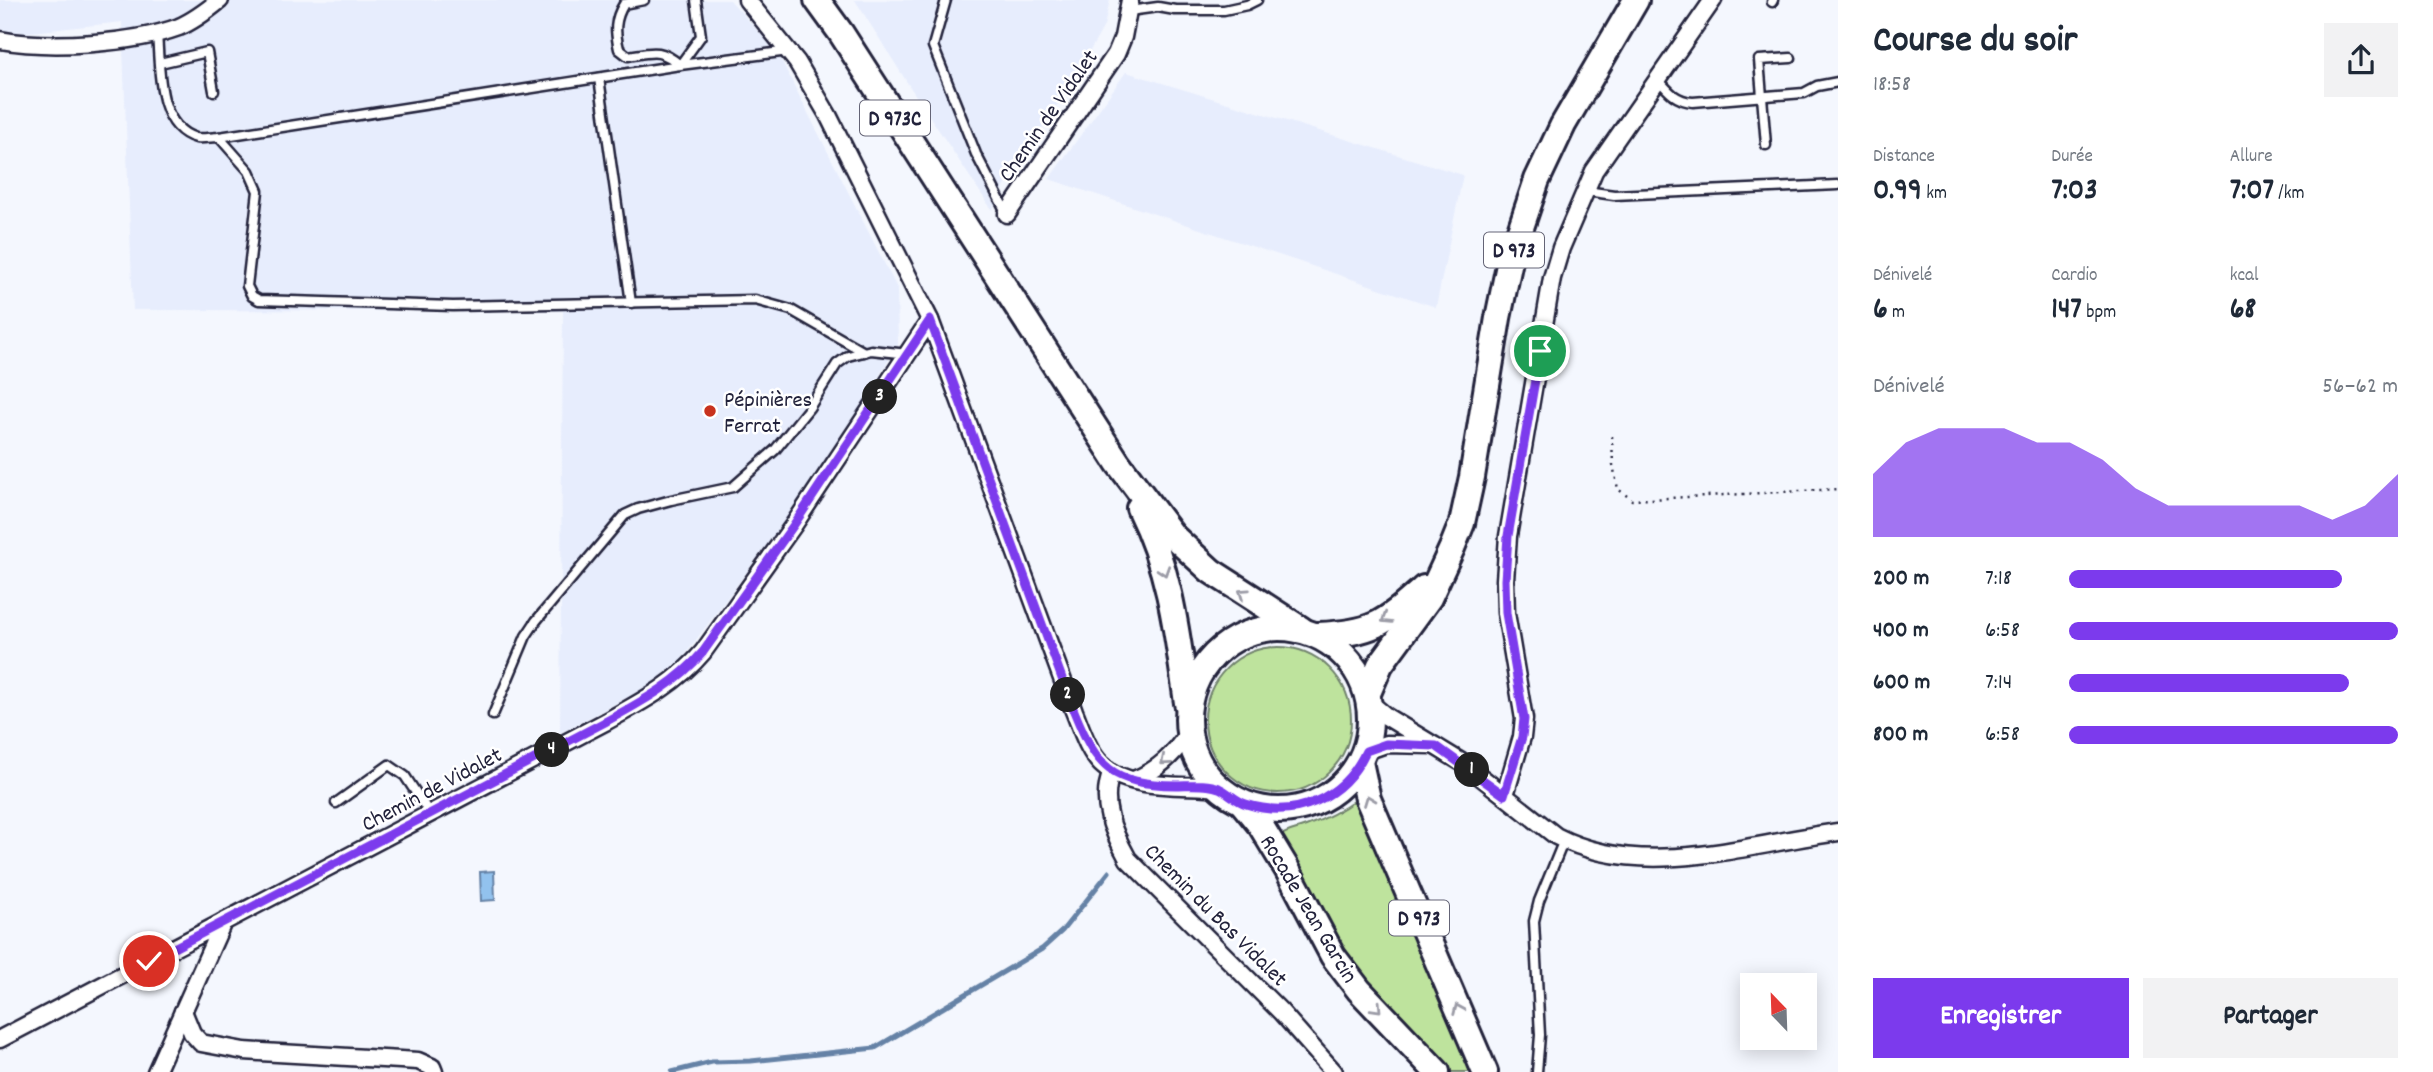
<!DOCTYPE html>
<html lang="fr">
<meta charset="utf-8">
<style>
body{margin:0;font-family:Dekko,sans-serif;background:#f2f2f3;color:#1f2937;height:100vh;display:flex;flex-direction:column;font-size:26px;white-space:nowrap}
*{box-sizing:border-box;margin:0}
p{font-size:23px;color:#747a83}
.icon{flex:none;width:38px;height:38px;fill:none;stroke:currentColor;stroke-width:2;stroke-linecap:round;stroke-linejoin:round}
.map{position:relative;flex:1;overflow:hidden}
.drawer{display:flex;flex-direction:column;background:#fff;width:595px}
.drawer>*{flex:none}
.needle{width:46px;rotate:337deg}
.tools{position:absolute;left:1740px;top:973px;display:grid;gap:14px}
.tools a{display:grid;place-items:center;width:77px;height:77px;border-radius:0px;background:#fff;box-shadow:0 4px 18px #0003;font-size:35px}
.pin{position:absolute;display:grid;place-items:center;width:60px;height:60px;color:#fff;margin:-30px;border:4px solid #fff;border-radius:50%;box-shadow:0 2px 7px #0007}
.km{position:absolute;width:35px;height:35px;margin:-18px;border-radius:50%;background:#222;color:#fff;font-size:19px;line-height:35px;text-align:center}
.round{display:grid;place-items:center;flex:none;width:74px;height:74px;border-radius:0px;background:#f2f2f3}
.head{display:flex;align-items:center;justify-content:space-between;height:119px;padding:0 35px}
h1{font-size:38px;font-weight:700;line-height:52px}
.stats{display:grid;grid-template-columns:repeat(3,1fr);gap:10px;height:119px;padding:7px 35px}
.stats div{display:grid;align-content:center}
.stats b{font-size:30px;font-weight:700}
.stats small{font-size:19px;font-weight:400}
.stats p{font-size:19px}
.chart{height:196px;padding:14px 35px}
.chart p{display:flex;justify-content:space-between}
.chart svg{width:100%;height:126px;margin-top:7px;fill:#7c3aed;opacity:.7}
.button{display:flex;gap:14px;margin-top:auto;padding:14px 35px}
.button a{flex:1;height:80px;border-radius:0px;background:#7c3aed;color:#fff;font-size:28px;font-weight:700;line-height:80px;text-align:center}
.button a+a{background:#f2f2f3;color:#1f2937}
ul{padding:0 35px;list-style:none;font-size:23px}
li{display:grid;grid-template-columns:112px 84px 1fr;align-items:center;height:52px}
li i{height:18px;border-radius:9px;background:#7c3aed}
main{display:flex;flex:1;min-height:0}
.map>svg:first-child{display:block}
.built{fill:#e7edfd}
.green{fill:#bee39d;stroke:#70826c;stroke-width:2}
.water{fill:#92c2ee;stroke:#6582a6;stroke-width:2}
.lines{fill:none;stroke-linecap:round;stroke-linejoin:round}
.stream{stroke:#6582a6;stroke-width:5}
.service-casing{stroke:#22223b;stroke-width:13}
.minor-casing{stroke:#22223b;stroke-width:21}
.primary-casing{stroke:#22223b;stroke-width:30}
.path{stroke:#22223b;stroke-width:2.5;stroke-dasharray:2 5;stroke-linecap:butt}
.service{stroke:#fff;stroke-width:8}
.minor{stroke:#fff;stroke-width:16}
.primary{stroke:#fff;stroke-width:24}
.oneway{stroke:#9c9ca7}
.route-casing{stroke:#fff;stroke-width:14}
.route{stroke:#7c3aed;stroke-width:9}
.poi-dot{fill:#c8321e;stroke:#fff;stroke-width:2.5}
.labels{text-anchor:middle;stroke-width:5;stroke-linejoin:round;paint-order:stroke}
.shield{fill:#fff;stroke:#646476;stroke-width:2}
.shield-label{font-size:21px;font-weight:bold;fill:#22223b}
.street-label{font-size:23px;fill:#22223b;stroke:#fff}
.poi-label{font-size:23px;fill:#22223b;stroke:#fff;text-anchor:start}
</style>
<main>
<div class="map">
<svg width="1838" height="1072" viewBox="0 0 1838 1072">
<rect width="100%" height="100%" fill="#f4f7fe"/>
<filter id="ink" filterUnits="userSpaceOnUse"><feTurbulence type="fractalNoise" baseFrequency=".0143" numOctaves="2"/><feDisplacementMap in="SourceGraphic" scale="14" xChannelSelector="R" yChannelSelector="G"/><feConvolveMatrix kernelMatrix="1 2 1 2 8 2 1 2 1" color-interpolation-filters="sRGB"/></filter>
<g filter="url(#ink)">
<g class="built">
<path d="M0,0H730L777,52L897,288L898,345L817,477L679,663L645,688L560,733L563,311L133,310L122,22L23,33L0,30Z"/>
<path d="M855,0H1110L1104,26L1070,86L1018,162L992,210L910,87Z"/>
<path d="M1126,72L1463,175L1436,307L1049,179Z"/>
</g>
<g class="green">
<circle cx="1278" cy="720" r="73"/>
<path d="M1357,799L1473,1072H1449L1389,1009L1346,954L1280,836C1289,830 1296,830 1306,826C1325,819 1341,811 1357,799Z"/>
</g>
<path class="water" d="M494,871L495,900L481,901L480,872Z"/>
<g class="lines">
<path class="stream" d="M672,1072L712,1062L751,1061L875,1048L1042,949L1062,931L1109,872"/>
<defs>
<g id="service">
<path d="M644,0L624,4C614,20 615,32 619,49L628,56C653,52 660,48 680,65L701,36L696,0"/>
<path d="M946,0L933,46L976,154L1007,214"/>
<path d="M1772,2L1773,0"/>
<path d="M1129,11L1158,7L1175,10H1224L1247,5L1257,0"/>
<path d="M157,34C160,66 156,127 196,138C203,139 212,137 219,137L680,65L789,51"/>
<path d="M160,63L207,52L214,91"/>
<path d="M599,78L631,303"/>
<path d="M1658,79C1668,91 1676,101 1693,102L1804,93L1817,86L1838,82"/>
<path d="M219,137L249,171L258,191L247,286L252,296L259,300L453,306L755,300L791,310L864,352"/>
<path d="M1766,145L1759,60L1791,58"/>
<path d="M1586,191L1614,195L1838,185"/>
<path d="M493,715L526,636L536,621L625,515L638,509L671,500L733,487L775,450L809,408L837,364L848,356L871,350L908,354"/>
<path d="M336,803L389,765L405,776L430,814"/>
<path d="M1537,1072L1540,1035L1534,921L1539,901L1564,840"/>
</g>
<g id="minor">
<path d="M747,0L797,62L828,115L930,320L1074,711C1081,728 1088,751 1101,764C1129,791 1183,784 1219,788"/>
<path d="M0,40C50,49 132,44 179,27C193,21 209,9 220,0"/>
<path d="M1007,214L1116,54L1123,37L1130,0"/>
<path d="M1370,703L1387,717L1463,763L1556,836C1643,881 1747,844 1838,832"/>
<path d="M1366,751L1386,744L1432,745"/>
<path d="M1112,772C1099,802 1113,832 1128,859L1281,1012L1334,1072"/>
<path d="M1134,780C1158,770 1174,755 1188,733"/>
<path d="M1505,795L1522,737L1524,719L1506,613L1505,580L1508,536L1552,278L1561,248L1594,171L1713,0"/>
<path d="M183,1011L192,1033L201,1043L244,1051L418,1061L432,1067L434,1072"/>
<path d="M0,1039L605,722C641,702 676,684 703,652L793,526L930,320"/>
<path d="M156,1072L223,922"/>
</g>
<g id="primary">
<path d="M817,0L841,33L1118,463L1173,536L1211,571L1301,629"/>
<path d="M1139,508C1171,573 1177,633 1187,703"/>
<circle cx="1279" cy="719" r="91"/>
<path d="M1318,635C1374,633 1383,624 1424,588"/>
<path d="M1368,693L1380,665L1429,598L1452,548L1462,523L1472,477L1498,318L1510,260L1537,180L1563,125L1636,0"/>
<path d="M1360,762L1368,799L1485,1072"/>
<path d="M1243,804L1261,826L1287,869L1333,956L1359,990L1437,1072"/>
</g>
</defs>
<use href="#service" class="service-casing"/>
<use href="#minor" class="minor-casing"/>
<use href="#primary" class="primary-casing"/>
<path class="path" d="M1612,436L1613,465L1618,489L1632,500L1838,489"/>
<use href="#service" class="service"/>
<use href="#minor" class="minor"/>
<use href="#primary" class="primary"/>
</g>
<defs><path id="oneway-chevron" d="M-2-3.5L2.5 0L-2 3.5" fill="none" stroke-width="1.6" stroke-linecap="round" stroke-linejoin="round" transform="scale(1.75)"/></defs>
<g class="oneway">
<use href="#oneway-chevron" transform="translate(1164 571) rotate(72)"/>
<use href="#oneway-chevron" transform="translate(1243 593) rotate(-146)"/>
<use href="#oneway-chevron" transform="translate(1386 619) rotate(148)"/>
<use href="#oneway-chevron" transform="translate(1165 761) rotate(139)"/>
<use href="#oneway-chevron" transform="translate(1369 800) rotate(-111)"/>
<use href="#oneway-chevron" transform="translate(1377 1008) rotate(47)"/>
<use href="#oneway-chevron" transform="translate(1458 1009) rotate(-113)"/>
</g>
</g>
<g class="lines" filter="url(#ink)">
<defs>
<path id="route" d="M149,961L605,722C641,702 676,684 703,652L793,526L930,320L1074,711C1097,768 1111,784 1176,785C1189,785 1207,783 1219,788C1228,792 1236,801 1246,804C1296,820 1344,798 1366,751L1386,744L1436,746L1504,795L1522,737L1524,719L1506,613L1505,580L1508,536L1540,351"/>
</defs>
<use href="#route" class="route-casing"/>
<use href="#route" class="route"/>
</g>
<circle class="poi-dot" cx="710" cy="411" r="7"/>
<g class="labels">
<g class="shield">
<rect x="860" y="100.5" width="70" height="35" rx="5"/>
<rect x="1484" y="232.5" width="60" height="35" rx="5"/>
<rect x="1389" y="900.5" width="60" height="35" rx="5"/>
</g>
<g class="shield-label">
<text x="895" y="125">D 973C</text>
<text x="1514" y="257">D 973</text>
<text x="1419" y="925">D 973</text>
</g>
<g class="street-label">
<text transform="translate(1047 115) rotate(-55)" y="8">Chemin de Vidalet</text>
<text transform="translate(431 788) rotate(-28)" y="8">Chemin de Vidalet</text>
<text transform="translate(1310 908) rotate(59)" y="8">Rocade Jean Garcin</text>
<text transform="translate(1217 914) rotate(45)" y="8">Chemin du Bas Vidalet</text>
</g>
<g class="poi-label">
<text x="724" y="406">Pépinières<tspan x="724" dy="26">Ferrat</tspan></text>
</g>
</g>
</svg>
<div class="tools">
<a><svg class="needle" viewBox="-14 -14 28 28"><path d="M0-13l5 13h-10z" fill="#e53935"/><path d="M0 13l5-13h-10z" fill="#747a83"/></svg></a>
</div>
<div class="pin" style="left:1540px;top:351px;background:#1e9e55"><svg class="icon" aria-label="arrive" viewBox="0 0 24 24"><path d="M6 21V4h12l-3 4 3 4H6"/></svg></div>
<div class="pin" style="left:149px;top:961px;background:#d93025"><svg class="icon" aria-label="check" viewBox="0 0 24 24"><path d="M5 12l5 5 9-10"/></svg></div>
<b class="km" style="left:1472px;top:770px">1</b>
<b class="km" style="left:1068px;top:695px">2</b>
<b class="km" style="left:880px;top:397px">3</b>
<b class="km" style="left:552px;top:750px">4</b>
</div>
<section class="drawer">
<div class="head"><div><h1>Course du soir</h1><p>18:58</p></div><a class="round"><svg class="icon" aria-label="share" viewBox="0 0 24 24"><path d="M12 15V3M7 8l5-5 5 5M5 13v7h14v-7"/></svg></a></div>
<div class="stats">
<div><p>Distance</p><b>0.99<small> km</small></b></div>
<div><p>Durée</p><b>7:03</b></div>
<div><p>Allure</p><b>7:07<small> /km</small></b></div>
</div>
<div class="stats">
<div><p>Dénivelé</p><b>6<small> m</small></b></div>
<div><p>Cardio</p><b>147<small> bpm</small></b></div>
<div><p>kcal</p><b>68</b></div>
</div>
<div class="chart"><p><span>Dénivelé</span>56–62 m</p>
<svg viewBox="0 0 160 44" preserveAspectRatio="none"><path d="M0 44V22L10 11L20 6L30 6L40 6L50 11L60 11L70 17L80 27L90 33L100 33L110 33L120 33L130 33L140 38L150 33L160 22V44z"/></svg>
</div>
<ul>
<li><b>200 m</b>7:18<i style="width:83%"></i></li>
<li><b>400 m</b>6:58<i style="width:100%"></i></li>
<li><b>600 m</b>7:14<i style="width:85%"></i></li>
<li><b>800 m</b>6:58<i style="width:100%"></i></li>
</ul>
<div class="button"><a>Enregistrer</a><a>Partager</a></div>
</section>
</main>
